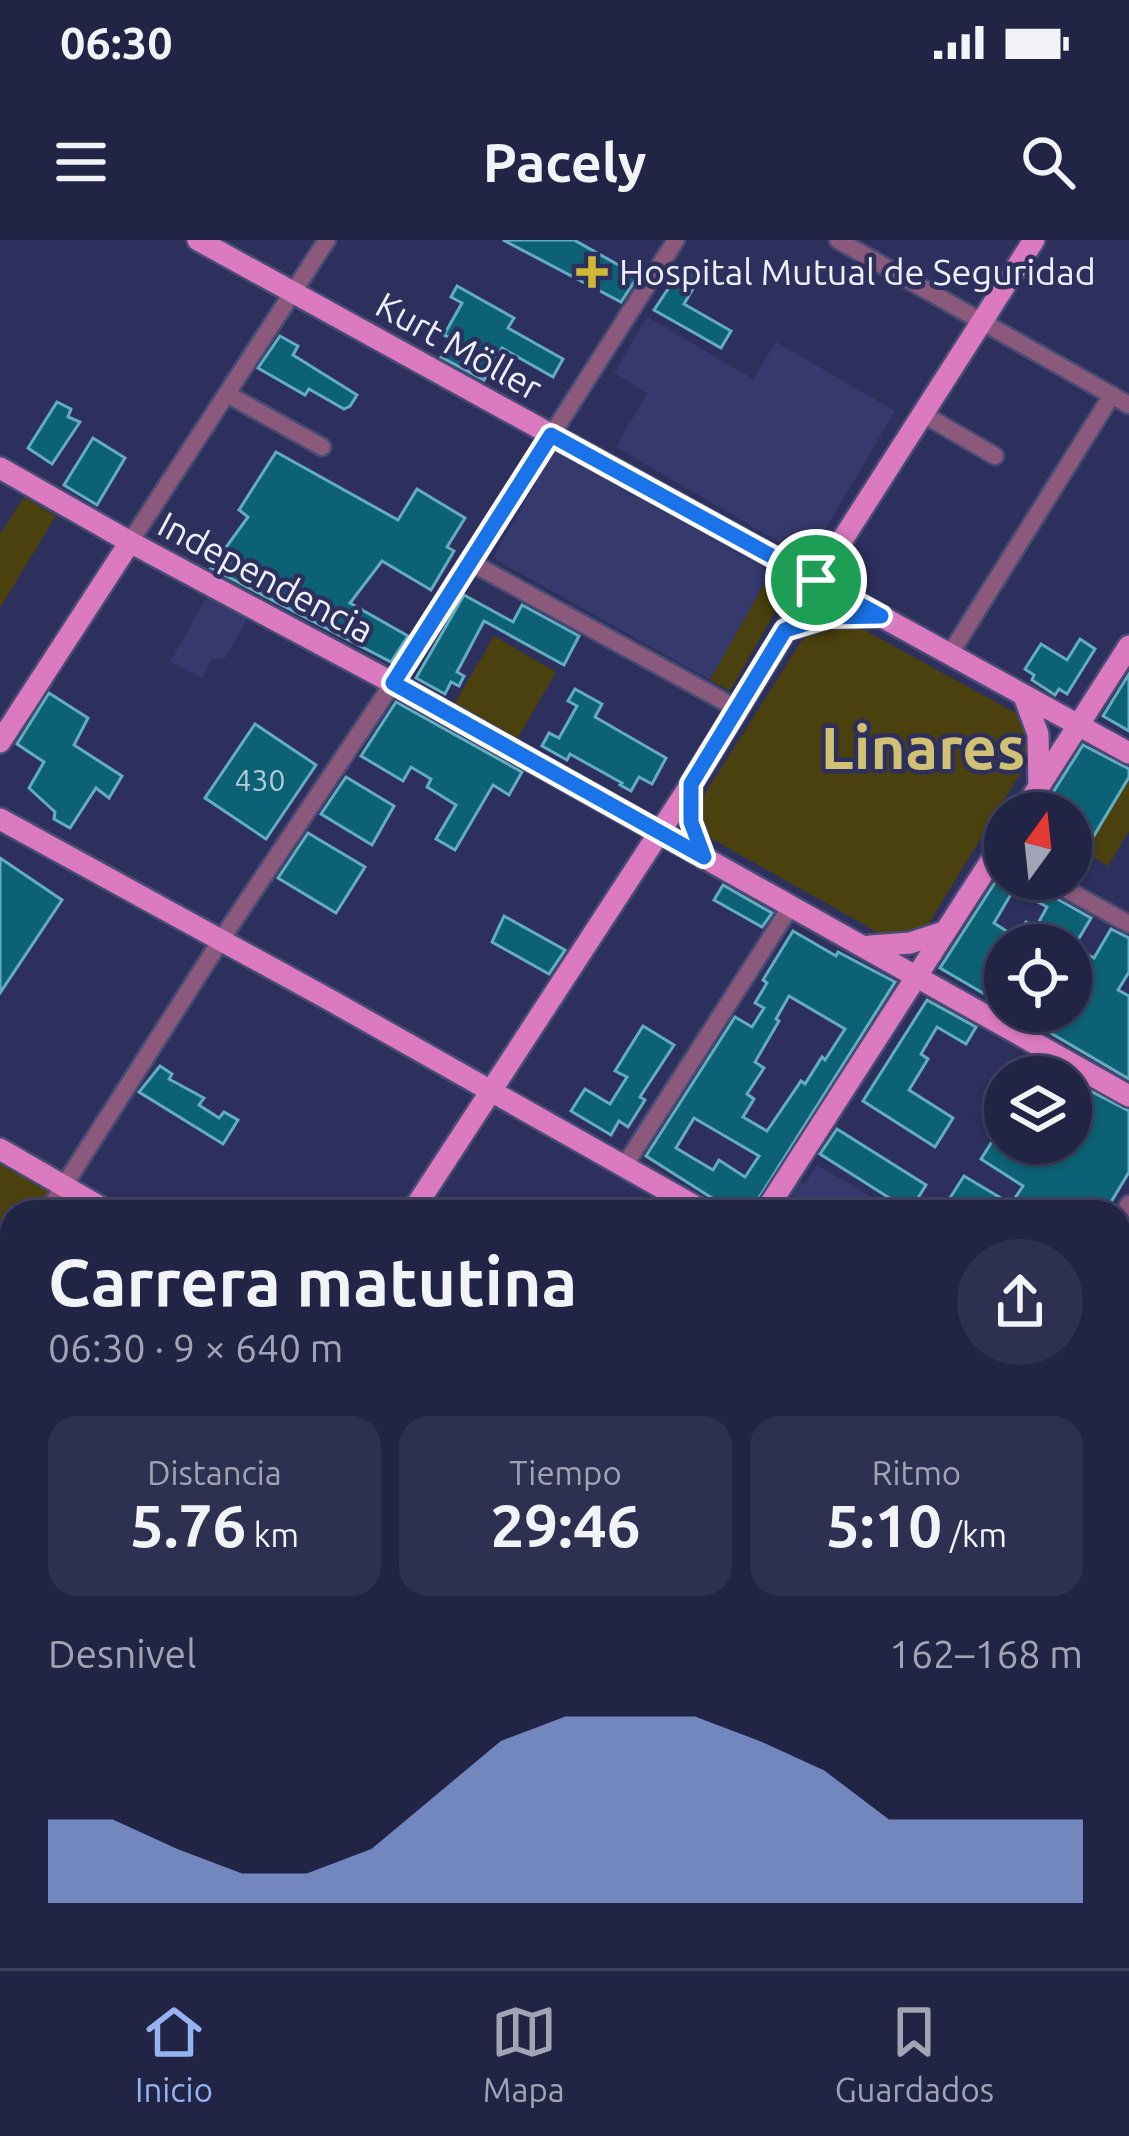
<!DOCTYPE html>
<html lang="es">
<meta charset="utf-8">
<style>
body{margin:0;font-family:Ubuntu,sans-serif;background:#2e3051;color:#f1f3f6;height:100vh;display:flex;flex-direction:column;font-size:45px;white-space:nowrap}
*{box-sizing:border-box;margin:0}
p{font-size:39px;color:#a2a4b3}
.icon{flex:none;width:66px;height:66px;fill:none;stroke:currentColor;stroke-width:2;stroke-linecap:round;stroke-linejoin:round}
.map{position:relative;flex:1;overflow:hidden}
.panel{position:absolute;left:0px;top:960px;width:1131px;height:768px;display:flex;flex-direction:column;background:#222446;border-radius:36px 36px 0 0;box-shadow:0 3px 9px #0004,0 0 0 3px #3f415f}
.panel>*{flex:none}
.needle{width:78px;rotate:15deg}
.tools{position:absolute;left:984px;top:552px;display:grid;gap:24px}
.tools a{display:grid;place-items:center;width:108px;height:108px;border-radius:50%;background:#222446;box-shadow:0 3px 9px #0004,0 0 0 3px #3f415f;font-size:60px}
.pin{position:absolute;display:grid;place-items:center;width:102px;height:102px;color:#fff;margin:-51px;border:6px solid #fff;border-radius:50%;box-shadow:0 3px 12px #0007}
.round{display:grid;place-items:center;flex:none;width:126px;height:126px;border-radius:63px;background:#2e3051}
.summary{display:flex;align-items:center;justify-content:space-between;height:204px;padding:0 48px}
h1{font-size:66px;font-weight:700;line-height:90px}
.stats{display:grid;grid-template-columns:repeat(3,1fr);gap:18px;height:204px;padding:12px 48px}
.stats div{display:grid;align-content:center;border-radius:30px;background:#2e3051;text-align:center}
.stats b{font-size:60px;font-weight:700}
.stats small{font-size:33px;font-weight:400}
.stats p{font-size:33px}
.chart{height:336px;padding:24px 48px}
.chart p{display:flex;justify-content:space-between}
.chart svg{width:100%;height:216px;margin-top:12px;fill:#95b2f1;opacity:.7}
.status{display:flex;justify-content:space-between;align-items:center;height:84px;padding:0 60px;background:#222446;direction:ltr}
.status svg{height:33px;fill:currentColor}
header{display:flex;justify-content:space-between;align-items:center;height:156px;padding:0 48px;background:#222446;font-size:54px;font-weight:700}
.tab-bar{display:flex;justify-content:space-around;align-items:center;height:168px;border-top:3px solid #3f415f;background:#222446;font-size:33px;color:#a2a4b3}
.tab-bar a{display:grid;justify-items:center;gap:6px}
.tab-bar .active{color:#95b2f1}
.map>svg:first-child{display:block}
.built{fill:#36396c}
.green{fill:#4a410e}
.building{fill:#0d6174;stroke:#64adc1;stroke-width:3;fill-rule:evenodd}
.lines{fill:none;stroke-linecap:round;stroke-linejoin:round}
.minor-casing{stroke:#484b73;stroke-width:21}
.major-casing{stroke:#484b73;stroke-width:26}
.minor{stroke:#8a597c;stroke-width:16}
.major{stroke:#db79c1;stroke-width:21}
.route-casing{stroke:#fff;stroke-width:24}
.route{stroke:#1a73e8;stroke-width:15}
.poi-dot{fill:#d0b837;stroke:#2d305d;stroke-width:4.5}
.labels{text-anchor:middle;stroke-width:9;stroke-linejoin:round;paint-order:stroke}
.number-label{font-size:30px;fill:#b5ccd9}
.poi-label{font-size:36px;fill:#edeffb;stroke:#2d305d;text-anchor:start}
.street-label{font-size:36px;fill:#edeffb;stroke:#2d305d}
.town-label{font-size:60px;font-weight:bold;fill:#d1c174;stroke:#2d305d}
</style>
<div class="status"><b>06:30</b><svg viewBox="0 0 49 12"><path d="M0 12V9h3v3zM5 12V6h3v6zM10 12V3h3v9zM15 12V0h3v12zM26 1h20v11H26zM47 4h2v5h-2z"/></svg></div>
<header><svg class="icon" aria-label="menu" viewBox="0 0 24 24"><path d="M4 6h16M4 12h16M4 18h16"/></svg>Pacely<svg class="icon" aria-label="search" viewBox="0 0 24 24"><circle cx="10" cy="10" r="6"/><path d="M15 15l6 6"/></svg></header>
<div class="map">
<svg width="1129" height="1728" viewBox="0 0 1129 1728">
<rect width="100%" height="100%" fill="#2d305d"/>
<g class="built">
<path d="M647,77L753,139L776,102L895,171L808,319L616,207L647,153L614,133Z"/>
<path d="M554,210L771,332L710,440L493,318Z"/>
<path d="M208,355L249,376L225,418L212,419L202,438L170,422Z"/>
<path d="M817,925L875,959L867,972L789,970L795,958L789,953L798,941L805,944Z"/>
<path d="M1123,1230L1129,1234V1435L1119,1429V1236Z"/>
<path d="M1120,1565L1129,1570V1728H1020L1027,1716H1119Z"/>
</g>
<g class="green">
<path d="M24,257L56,276L0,368V294Z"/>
<path d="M771,332L791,344L730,451L710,440Z"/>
<path d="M857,386L1025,478L1031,516L926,688L917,694L886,697L707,596L700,579L701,560L802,400L822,387Z"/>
<path d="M494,396L556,432L515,503L453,466Z"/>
<path d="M1129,537V591L1108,626L1084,612Z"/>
<path d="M0,924L85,972H12V1070L0,1064Z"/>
</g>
<g class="building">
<path d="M503,0H574L638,36L621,62Z"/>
<path d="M682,28L701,35L684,64L731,91L721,108L654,70Z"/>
<path d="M457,46L514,78L508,88L563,119L553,137L502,108L484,140L441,117L451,98L444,95L462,63L451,57Z"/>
<path d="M280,96L298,106L293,115L357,155L350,166L344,169L309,149L305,155L258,128Z"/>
<path d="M57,162L71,169L68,177L80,182L52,224L28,208Z"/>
<path d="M93,198L125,218L97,265L64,245Z"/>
<path d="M276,212L398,280L417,249L465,278L447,307L454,311L431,350L382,321L350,363L408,396L391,422L211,328L248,277L239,270Z"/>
<path d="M464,355L513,382L522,365L579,396L564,425L484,381L457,432L464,436L459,446L451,442L445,454L416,438Z"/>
<path d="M1080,399L1095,409L1067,454L1059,449L1055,455L1032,440L1034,435L1025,429L1041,404L1067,420Z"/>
<path d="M1129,434V491L1103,476Z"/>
<path d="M575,449L602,464L595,477L666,518L652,544L639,537L631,551L620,545L622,543L570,514L567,520L542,506L549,493L559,498L577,466L568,461Z"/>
<path d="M49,453L88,478L74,505L122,536L109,558L96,548L70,588L54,579L55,572L29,548L44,522L17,504Z"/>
<path d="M396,462L522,532L509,555L493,545L455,610L436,599L456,565L427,547L431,539L411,527L403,541L361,516Z"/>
<path d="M255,484L316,525L266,599L205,558Z"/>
<path d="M1083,505L1129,529V537L1071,634V573H1040Z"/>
<path d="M346,537L394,566L372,605L321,574Z"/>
<path d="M308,593L365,627L336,673L278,638Z"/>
<path d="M0,618L62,660L0,753Z"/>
<path d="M1005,627V639H1034L1041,650L1091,678L1075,705H1037L1018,695L1026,682L1036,687L1047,667L1014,649L994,683L1008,692L990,722L1005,732V766L940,728Z"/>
<path d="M723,645L772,673L762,687L714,660Z"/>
<path d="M504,676L565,710L549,734L492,702Z"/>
<path d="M1111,689L1129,698V732L1118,750L1129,756V839L1013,771H1071V755L1085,732L1071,725V705L1094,718Z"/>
<path d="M793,691L836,716L838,712L895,742L750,972H734L646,916L735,777L752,787L764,768L755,763L767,743L763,740ZM789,756L845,789L825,820L822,817L805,844L801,841L767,891L743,877L754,859L747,854L764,828L755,822L779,781L776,779ZM694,878L759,916L745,937L719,920L713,930L676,908Z"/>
<path d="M927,760L976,787L966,804L937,787L921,814L928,819L909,850L953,878L935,907L863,861Z"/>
<path d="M643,786L674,805L640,857L645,860L628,887L619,881L611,895L571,871L585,849L610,864L627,837L615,831Z"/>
<path d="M160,826L172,834L169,839L204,858L199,865L219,878L224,872L238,880L223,904L139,852Z"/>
<path d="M1071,841L1129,871V932L1105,972H941L964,936L1011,964L1023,946L981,919L1005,881V903H1071Z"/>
<path d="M837,889L926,945L910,971L820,914Z"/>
</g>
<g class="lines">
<defs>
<g id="minor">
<path d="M838,0L1129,165"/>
<path d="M227,154L322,207"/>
<path d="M923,174L995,216"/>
<path d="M130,302L327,0"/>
<path d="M470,322L736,468"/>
<path d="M950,414L1112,155"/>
<path d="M1047,639L1129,684"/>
<path d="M625,925L791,666"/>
<path d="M47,972L221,700L393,443L676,0"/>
<path d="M1119,980L1129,964"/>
<path d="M0,1048L12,1028"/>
<path d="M0,1076L12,1083"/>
<path d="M0,1266L12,1273"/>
<path d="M0,1409L12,1389"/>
<path d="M1119,1544L1129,1529"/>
<path d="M0,1622L12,1603"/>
<path d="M186,1716L207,1728"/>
<path d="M794,1716L815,1728"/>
<path d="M284,1728L292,1716"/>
<path d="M639,1728L647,1716"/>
<path d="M1000,1728L1007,1716"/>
</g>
<g id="major">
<path d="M198,0L1129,513"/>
<path d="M0,228L130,302L393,443L1129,856"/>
<path d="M785,390L828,377L875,376"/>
<path d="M1024,456L1038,494L1039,546"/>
<path d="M0,502L130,302"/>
<path d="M691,544V582L704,618"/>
<path d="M1022,573L1129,406"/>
<path d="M0,579L330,760L705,972"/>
<path d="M870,706L910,703L944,692"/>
<path d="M0,909L109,972"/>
<path d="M412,972L691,544L816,341L1034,0"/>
<path d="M765,972L1005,599"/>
<path d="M1119,1203L1129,1209"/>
<path d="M1119,1549L1129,1555"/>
</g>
</defs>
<use href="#minor" class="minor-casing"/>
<use href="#major" class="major-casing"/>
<use href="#minor" class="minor"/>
<use href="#major" class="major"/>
</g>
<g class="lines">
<defs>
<path id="route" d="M551,195L881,376L828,377L785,390L691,544V582L704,617L393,443Z"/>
</defs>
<use href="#route" class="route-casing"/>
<use href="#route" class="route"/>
</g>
<path class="poi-dot" d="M586 14h12v12h12v12h-12v12h-12v-12h-12v-12h12z"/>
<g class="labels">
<g class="number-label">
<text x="260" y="551">430</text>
</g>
<g class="poi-label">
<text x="619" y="45">Hospital Mutual de Seguridad</text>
</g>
<g class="street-label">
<text transform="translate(459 106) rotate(29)" y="13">Kurt Möller</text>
<text transform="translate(266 337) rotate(28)" y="13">Independencia</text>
</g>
<g class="town-label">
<text x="923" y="529">Linares</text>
</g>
</g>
</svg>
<div class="tools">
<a><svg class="needle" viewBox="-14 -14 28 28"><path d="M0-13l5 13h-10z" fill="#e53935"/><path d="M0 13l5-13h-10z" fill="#a2a4b3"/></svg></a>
<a><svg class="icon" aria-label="locate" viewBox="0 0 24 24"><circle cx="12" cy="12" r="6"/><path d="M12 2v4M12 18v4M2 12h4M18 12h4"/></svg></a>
<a><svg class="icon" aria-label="layers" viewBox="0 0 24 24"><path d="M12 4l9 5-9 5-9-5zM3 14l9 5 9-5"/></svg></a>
</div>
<div class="pin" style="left:816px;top:340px;background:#1e9e55"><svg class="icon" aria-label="arrive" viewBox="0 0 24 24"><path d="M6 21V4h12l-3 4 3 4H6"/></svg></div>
<section class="panel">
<div class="summary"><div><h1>Carrera matutina</h1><p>06:30 · 9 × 640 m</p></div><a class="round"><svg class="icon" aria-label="share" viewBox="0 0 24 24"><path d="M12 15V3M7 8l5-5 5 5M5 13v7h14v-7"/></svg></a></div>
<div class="stats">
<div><p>Distancia</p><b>5.76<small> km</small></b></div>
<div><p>Tiempo</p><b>29:46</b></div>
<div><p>Ritmo</p><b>5:10<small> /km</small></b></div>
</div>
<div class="chart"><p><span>Desnivel</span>162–168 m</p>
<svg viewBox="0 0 160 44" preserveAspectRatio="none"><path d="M0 44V27L10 27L20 33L30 38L40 38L50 33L60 22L70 11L80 6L90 6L100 6L110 11L120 17L130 27L140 27L150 27L160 27V44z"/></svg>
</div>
</section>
</div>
<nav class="tab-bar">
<a class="active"><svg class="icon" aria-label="home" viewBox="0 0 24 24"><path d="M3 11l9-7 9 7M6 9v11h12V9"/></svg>Inicio</a>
<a><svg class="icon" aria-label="map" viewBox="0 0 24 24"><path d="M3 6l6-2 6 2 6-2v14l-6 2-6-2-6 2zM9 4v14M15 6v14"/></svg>Mapa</a>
<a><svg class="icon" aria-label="saved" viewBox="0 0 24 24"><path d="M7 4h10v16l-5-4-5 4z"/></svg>Guardados</a>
</nav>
